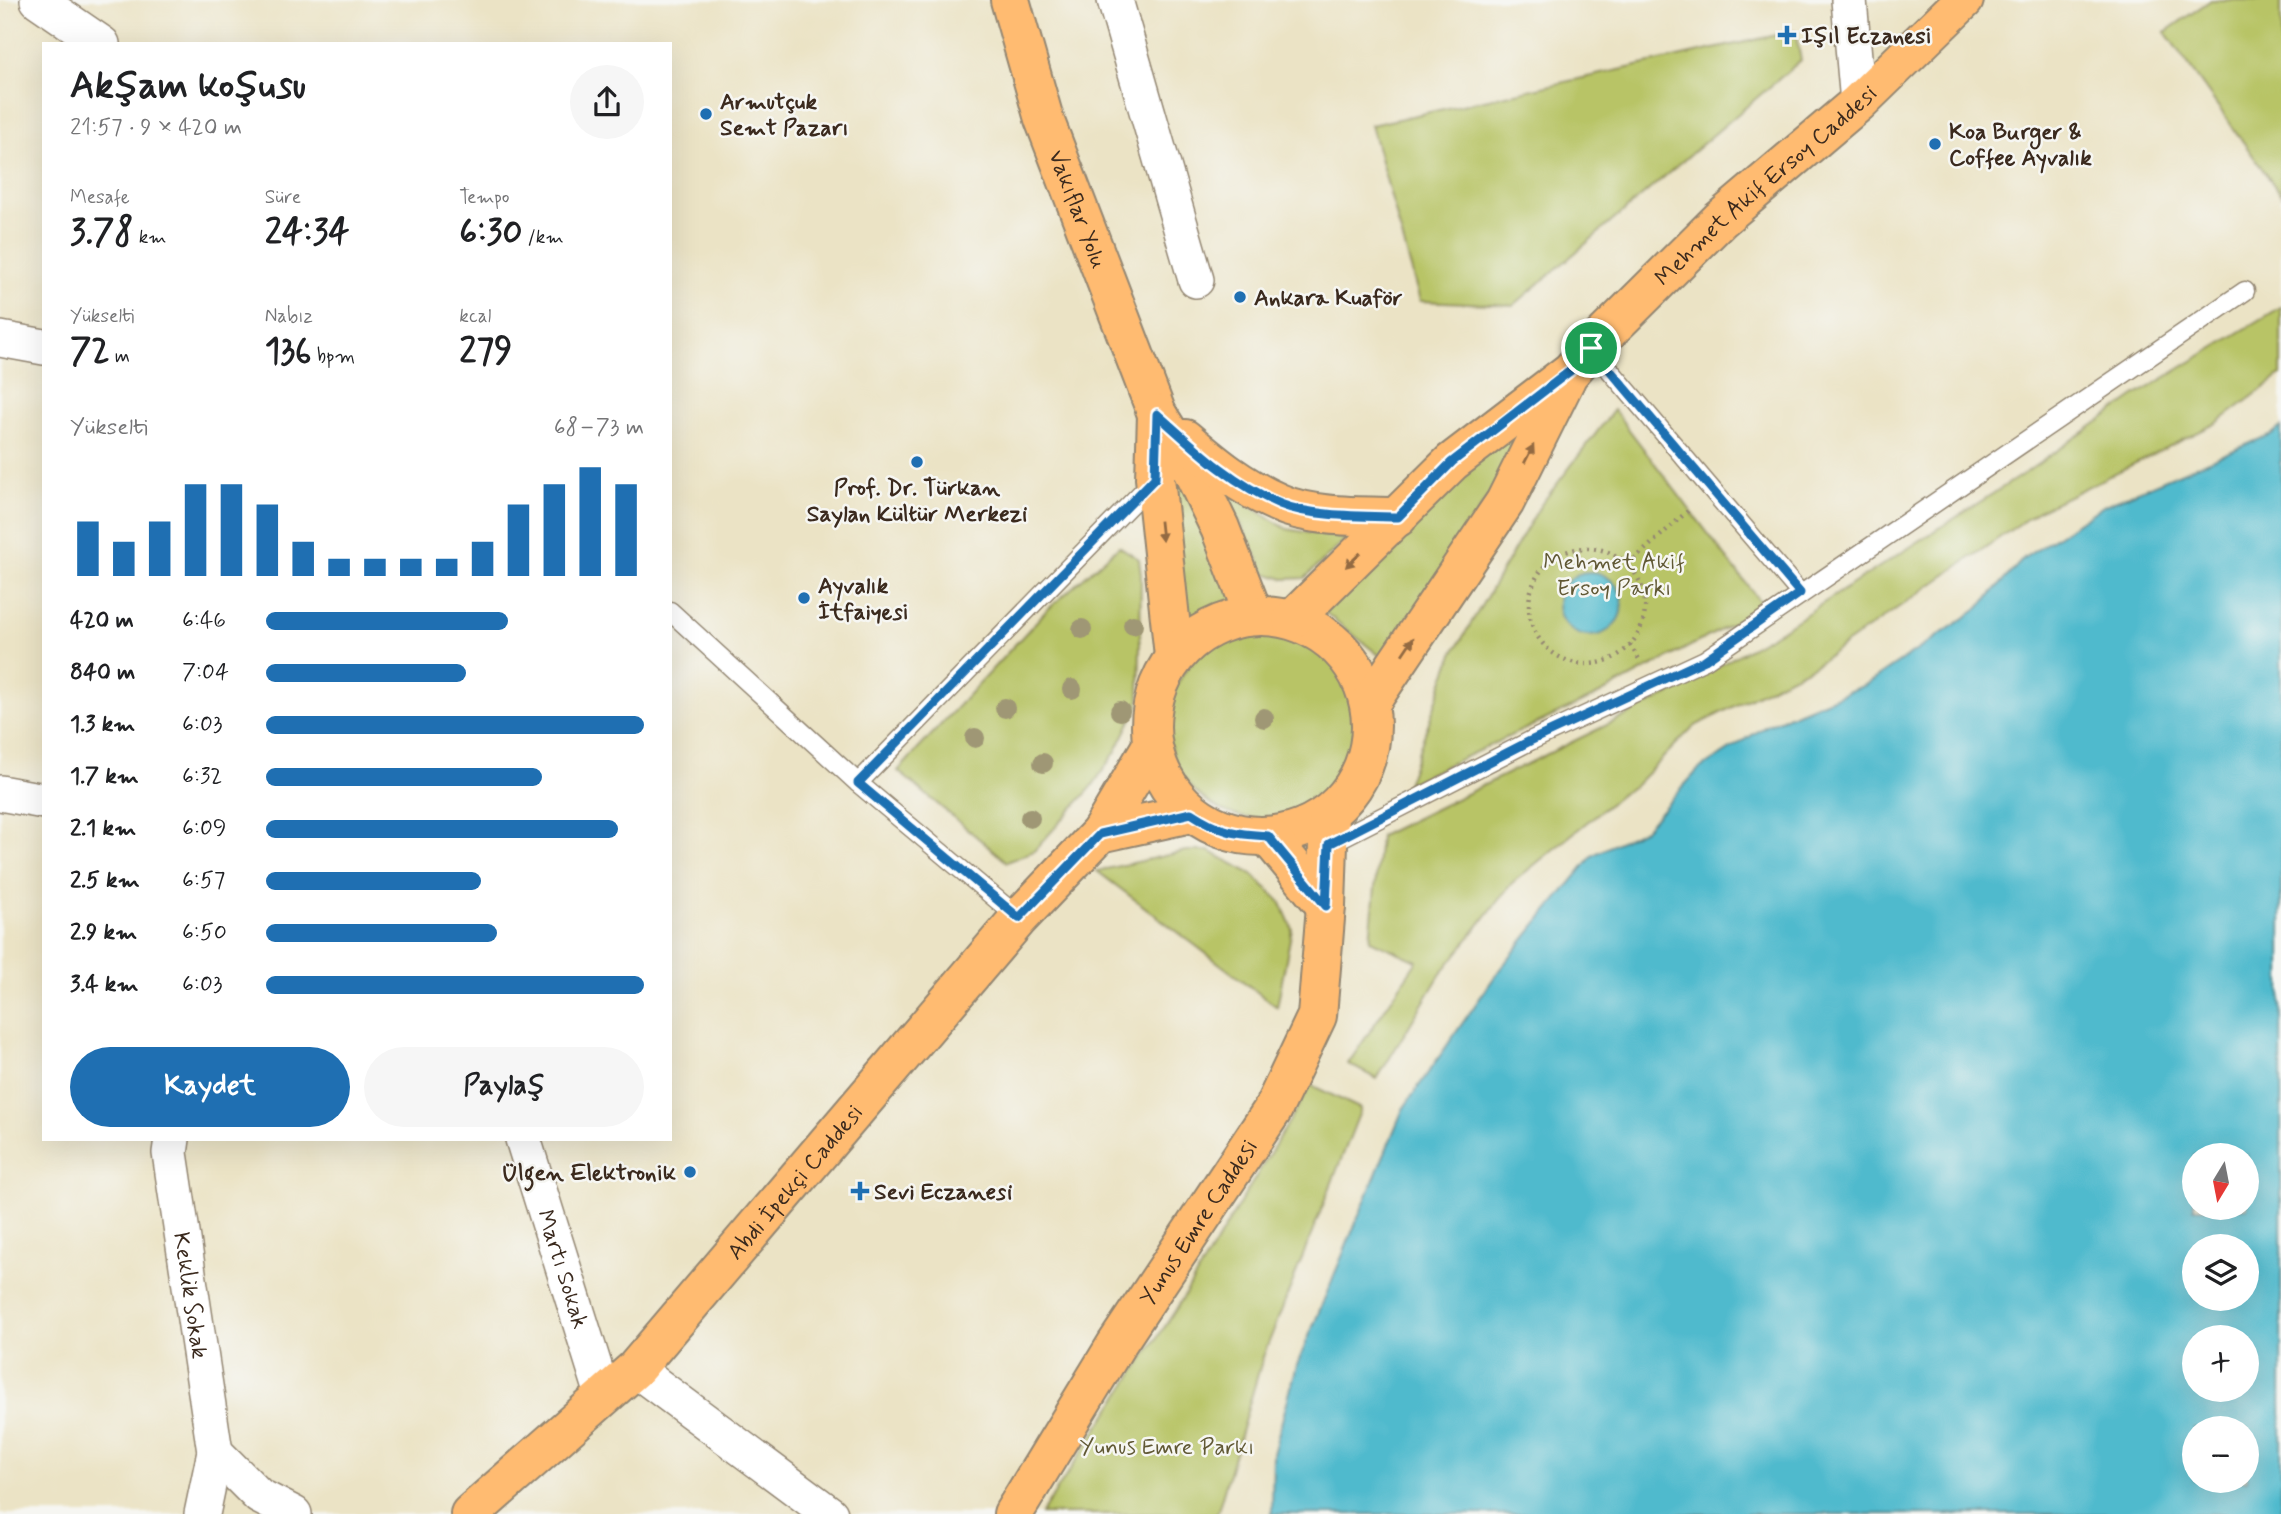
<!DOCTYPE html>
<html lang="tr">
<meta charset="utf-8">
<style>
body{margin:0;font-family:Mynerve,sans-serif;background:#f6f6f6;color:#202124;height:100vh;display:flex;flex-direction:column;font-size:26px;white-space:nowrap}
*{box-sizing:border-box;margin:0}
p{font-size:23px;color:#757577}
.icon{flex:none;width:38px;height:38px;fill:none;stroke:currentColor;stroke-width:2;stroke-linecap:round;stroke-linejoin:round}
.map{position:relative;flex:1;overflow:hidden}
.sheet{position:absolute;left:42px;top:42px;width:630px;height:1099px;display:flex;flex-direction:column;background:#fff;border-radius:0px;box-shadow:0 7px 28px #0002}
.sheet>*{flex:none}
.needle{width:46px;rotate:190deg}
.buttons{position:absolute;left:2182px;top:1143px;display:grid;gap:14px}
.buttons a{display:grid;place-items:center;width:77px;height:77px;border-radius:50%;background:#fff;box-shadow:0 7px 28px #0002;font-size:35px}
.pin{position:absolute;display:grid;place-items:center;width:60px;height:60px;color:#fff;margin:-30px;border:4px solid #fff;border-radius:50%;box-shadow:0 2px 7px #0007}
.round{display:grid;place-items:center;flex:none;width:74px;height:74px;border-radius:37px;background:#f6f6f6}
.head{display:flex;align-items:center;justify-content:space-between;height:119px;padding:0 28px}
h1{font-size:38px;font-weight:800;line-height:52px}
.metrics{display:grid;grid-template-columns:repeat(3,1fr);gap:10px;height:119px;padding:7px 28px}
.metrics div{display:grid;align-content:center}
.metrics b{font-size:35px;font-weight:800}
.metrics small{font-size:19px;font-weight:400}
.metrics p{font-size:19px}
.chart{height:196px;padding:14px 28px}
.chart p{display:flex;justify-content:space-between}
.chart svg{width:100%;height:126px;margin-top:7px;stroke:#1f6fb2;stroke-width:6}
.primary-button{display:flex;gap:14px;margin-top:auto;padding:14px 28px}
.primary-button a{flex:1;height:80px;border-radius:42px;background:#1f6fb2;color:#fff;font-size:28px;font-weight:800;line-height:80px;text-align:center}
.primary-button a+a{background:#f6f6f6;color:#202124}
ul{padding:0 28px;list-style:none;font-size:23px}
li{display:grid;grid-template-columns:112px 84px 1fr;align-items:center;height:52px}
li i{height:18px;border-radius:9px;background:#1f6fb2}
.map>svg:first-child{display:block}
.green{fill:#b8c466;stroke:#7a7742;stroke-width:2}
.water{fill:#50bacd;stroke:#467276;stroke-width:2;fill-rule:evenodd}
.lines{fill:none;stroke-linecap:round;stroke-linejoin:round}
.lane-casing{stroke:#938672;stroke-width:21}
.street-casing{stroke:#938672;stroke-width:38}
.primary-casing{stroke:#938672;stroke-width:42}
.path{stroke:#938672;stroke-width:4.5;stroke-dasharray:2 5;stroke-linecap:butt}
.lane{stroke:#fff;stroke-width:18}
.street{stroke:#fff;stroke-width:35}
.primary{stroke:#ffbb71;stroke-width:38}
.tree{fill:#9f9775}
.oneway{fill:#936b43}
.route-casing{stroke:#fff;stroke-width:14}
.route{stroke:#1f6fb2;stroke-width:9}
.poi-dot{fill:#1f6fb2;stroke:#f6f6f2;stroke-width:2.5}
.labels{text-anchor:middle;stroke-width:5;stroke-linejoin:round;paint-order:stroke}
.poi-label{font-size:23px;font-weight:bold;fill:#3b2a1e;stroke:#f6f6f2;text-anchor:start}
.street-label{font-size:23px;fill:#3b2a1e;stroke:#f6f6f2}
.park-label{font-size:23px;fill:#605834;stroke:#f6f6f2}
</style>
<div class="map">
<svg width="2281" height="1514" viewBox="0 0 2281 1514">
<rect width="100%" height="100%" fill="#f6f6f2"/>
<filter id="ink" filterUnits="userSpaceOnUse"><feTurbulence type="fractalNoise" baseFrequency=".0143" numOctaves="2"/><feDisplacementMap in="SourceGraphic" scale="14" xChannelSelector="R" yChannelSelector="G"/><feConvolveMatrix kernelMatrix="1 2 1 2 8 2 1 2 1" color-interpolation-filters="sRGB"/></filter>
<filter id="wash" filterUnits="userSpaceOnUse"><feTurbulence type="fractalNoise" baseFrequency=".00686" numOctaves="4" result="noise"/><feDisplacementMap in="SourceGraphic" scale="28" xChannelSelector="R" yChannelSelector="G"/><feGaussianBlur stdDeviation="1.57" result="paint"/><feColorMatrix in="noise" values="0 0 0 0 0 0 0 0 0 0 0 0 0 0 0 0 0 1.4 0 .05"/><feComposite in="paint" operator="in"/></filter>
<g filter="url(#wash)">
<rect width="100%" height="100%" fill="#ebe3c5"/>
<g class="green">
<path d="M2211,0H2281V195L2165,32Z"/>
<path d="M1795,31L1801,60L1514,305L1420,301L1371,125Z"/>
<path d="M2281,307V375L2217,423L2038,511L1815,665L1693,727L1636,785L1623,793L1512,883L1440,975L1377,1079L1348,1064L1417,961L1370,940L1380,836L1670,694L1783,629L2028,471L2135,396Z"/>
<path d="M1545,400L1389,663L1317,606Z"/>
<path d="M1614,410L1764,607L1598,695L1407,784L1453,654L1540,506Z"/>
<path d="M1167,446L1241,600L1184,618Z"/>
<path d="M1224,490L1287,529L1346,539L1305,578L1284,579L1265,573Z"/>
<path d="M1119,546L1139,559L1141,575L1139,704L1116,751L1091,788L1034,851L1007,862L898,771L1045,612Z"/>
<circle cx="1262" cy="725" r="94"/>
<path d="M1186,851H1209L1252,874L1280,901L1292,928L1277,1007L1097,871Z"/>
<path d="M1311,1085L1361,1109L1263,1357L1217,1514H1041L1175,1311Z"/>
</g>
<g class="water">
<path d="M2281,427V1514H1272L1273,1454L1297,1365L1403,1109L1500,969L1593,855L1645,829L1698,770L1768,725L1867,684L1979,608L2024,558L2105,505L2272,434ZM2194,1155H2247V1208H2194ZM2194,1246H2247V1298H2194ZM2194,1337H2247V1390H2194ZM2194,1428H2247V1480H2194Z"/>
<circle cx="1590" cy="604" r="32"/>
</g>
</g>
<g filter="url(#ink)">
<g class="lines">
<defs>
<g id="lane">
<path d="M1591,348L1800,593"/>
<path d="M670,611L858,783"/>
<path d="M1329,844L1530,741L1705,660L2245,291"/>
<path d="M1019,918L858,783L1153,481"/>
</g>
<g id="street">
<path d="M38,0L102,44"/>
<path d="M1115,0L1196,280"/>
<path d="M1849,0L1858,103"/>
<path d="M0,339L44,347"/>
<path d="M0,793L44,801"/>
<path id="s1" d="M172,1139L170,1153L215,1452L202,1514"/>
<path id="s2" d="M523,1139L604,1398"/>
<path d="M635,1369L830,1514"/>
<path d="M215,1452L259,1496L294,1514"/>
</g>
<g id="primary">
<path id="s3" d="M1010,0L1044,119L1157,414L1192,470L1220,528L1254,616"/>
<path d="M1157,414L1155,478L1174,656"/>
<path d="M1185,439C1215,465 1242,487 1279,503C1312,518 1363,516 1398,517"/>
<circle cx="1261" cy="726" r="110"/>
<path id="s4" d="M1292,620L1452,462L1571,371L1591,348L1720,220L1858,103L1964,0"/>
<path d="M1370,703L1505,502L1566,379"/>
<path d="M1151,747L1100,833L1191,813"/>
<path d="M1268,836L1326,906"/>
<path id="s5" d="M470,1514L635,1369L1019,918L1100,833"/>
<path id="s6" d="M1013,1514L1116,1345L1272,1111L1317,1016L1326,906L1329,813"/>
</g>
</defs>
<use href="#lane" class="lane-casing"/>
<use href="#street" class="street-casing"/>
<use href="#primary" class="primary-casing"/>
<g class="path">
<circle cx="1587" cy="606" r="58"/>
<path d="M1629,564L1690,509"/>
<path d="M1630,645L1639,659"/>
</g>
<use href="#lane" class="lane"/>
<use href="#street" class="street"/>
<use href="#primary" class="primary"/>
</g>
<g class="tree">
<circle cx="1133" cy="625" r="10"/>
<circle cx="1082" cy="629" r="10"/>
<circle cx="1072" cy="689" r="10"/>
<circle cx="1005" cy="708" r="10"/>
<circle cx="1120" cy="711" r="10"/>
<circle cx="1264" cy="718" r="10"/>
<circle cx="975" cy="738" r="10"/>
<circle cx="1043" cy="763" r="10"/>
<circle cx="1030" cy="818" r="10"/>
</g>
<defs><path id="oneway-solid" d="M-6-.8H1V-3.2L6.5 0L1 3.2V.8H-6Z" transform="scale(1.75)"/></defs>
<g class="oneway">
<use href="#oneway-solid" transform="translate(1529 454) rotate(-63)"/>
<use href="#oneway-solid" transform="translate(1161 531) rotate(84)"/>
<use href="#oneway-solid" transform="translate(1353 560) rotate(136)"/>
<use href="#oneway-solid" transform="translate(1408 646) rotate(-56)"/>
</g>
</g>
<g class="lines" filter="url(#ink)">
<defs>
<path id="route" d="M1591,348L1800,593L1705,660L1530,741L1329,844L1326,906L1268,836C1234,834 1220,832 1191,813L1100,834L1019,918L858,783L1155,478L1157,414C1195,448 1231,483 1280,504C1312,517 1362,516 1398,517L1452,462L1570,371Z"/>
</defs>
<use href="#route" class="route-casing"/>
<use href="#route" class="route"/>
</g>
<g class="poi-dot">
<path d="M1783.5 24.5h7v7h7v7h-7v7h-7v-7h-7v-7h7z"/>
<circle cx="706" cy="114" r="7"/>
<circle cx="1935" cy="144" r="7"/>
<circle cx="1240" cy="297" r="7"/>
<circle cx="917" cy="462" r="7"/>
<circle cx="804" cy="598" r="7"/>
<circle cx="690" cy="1172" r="7"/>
<path d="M856.5 1180.5h7v7h7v7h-7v7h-7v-7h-7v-7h7z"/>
</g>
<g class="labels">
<g class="poi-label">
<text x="1801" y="43">Işıl Eczanesi</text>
<text x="720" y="109">Armutçuk<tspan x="720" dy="26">Semt Pazarı</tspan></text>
<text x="1949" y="139">Koa Burger &amp;<tspan x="1949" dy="26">Coffee Ayvalık</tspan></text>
<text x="1254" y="305">Ankara Kuaför</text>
<text x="917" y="495" text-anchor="middle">Prof. Dr. Türkan<tspan x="917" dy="26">Saylan Kültür Merkezi</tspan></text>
<text x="818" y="593">Ayvalık<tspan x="818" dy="26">İtfaiyesi</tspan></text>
<text x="676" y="1180" text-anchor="end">Ülgen Elektronik</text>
<text x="874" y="1199">Sevi Eczanesi</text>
</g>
<g class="street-label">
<text dy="8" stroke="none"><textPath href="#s4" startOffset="644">Mehmet Akif Ersoy Caddesi</textPath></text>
<text dy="8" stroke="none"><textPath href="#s3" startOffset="220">Vakıflar Yolu</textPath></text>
<text dy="8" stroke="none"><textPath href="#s5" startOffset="466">Abdi İpekçi Caddesi</textPath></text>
<text dy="8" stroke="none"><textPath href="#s6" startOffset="346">Yunus Emre Caddesi</textPath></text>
<text dy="8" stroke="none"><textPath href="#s2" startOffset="136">Martı Sokak</textPath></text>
<text dy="8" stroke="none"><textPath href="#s1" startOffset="158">Keklik Sokak</textPath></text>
</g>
<g class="park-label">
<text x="1614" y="569">Mehmet Akif<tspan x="1614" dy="26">Ersoy Parkı</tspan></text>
<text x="1167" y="1454">Yunus Emre Parkı</text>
</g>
</g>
</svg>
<div class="buttons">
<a><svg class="needle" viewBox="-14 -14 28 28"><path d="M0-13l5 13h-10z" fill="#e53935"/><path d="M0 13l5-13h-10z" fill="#757577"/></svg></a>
<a><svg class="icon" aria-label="layers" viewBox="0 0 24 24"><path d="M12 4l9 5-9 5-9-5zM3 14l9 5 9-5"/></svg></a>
<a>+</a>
<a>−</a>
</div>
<div class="pin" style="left:1591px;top:348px;background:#1e9e55"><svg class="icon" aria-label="arrive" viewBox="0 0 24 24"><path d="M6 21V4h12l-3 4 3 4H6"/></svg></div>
<section class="sheet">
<div class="head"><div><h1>Akşam koşusu</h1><p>21:57 · 9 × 420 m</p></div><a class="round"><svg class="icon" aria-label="share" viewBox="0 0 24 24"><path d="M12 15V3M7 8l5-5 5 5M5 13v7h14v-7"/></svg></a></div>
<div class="metrics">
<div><p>Mesafe</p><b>3.78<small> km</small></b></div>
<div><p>Süre</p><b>24:34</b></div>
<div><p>Tempo</p><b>6:30<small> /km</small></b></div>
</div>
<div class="metrics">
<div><p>Yükselti</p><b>72<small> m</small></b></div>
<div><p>Nabız</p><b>136<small> bpm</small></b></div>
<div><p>kcal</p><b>279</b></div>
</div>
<div class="chart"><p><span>Yükselti</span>68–73 m</p>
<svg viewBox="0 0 160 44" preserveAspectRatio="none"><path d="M5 44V25M15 44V32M25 44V25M35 44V12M45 44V12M55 44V19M65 44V32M75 44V38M85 44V38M95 44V38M105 44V38M115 44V32M125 44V19M135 44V12M145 44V6M155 44V12"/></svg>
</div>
<ul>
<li><b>420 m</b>6:46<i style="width:64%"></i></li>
<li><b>840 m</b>7:04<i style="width:53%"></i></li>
<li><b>1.3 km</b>6:03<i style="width:100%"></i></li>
<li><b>1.7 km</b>6:32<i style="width:73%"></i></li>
<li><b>2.1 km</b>6:09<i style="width:93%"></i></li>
<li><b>2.5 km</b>6:57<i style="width:57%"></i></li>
<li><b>2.9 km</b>6:50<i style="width:61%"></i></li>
<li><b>3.4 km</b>6:03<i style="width:100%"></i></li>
</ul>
<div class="primary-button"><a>Kaydet</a><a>Paylaş</a></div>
</section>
</div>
